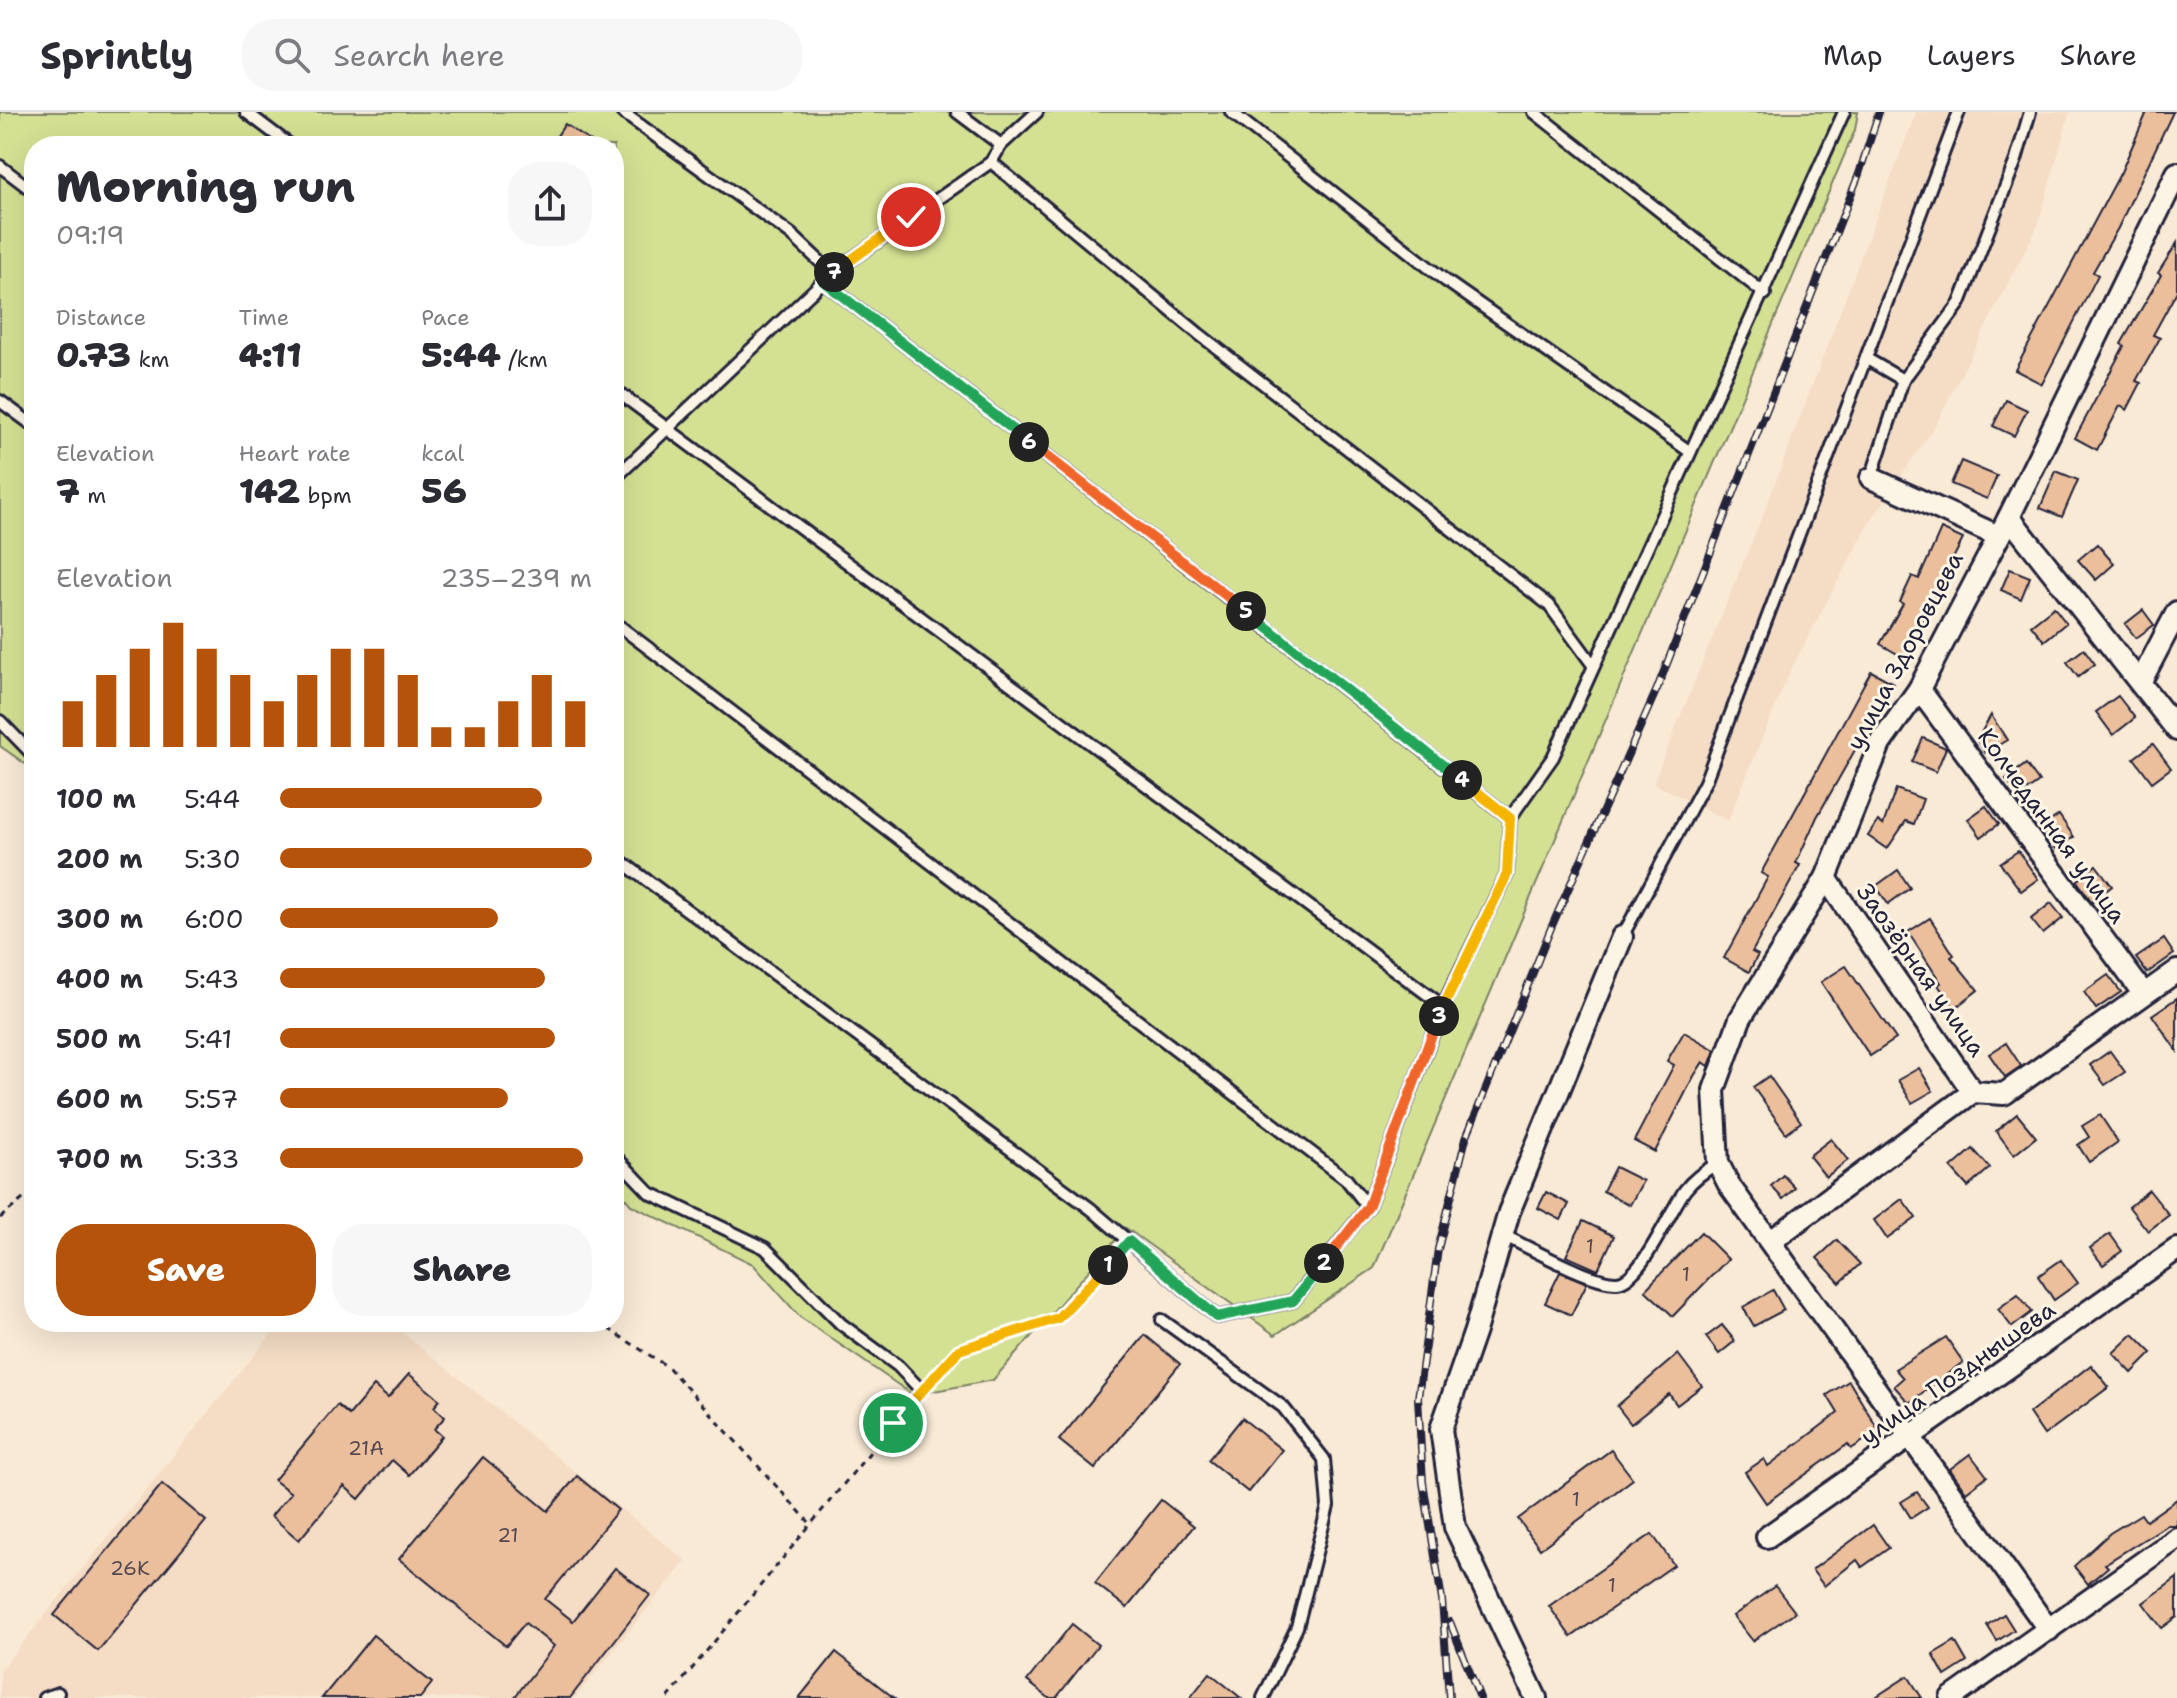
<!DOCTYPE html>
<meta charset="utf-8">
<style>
body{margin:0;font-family:"Shantell Sans",sans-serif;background:#f7f7f7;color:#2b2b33;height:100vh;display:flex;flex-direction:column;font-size:30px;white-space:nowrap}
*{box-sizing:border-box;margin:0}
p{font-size:26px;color:#7c7c81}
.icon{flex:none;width:44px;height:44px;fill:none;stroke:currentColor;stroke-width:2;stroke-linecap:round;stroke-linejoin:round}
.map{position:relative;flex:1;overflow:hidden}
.sheet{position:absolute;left:24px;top:24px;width:600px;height:1196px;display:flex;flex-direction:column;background:#fff;border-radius:32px;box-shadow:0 8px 32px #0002}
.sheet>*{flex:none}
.pin{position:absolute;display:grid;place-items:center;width:68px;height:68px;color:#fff;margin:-34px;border:4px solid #fff;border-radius:50%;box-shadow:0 2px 8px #0007}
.km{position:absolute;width:40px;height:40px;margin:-20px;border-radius:50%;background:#222;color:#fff;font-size:22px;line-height:40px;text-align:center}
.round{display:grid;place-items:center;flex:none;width:84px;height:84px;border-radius:32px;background:#f7f7f7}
.headline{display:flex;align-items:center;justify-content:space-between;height:136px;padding:0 32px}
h1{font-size:44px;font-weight:800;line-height:60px}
.metrics{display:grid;grid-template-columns:repeat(3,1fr);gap:12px;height:136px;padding:8px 32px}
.metrics div{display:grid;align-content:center}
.metrics b{font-size:34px;font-weight:800}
.metrics small{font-size:22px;font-weight:400}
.metrics p{font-size:22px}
.chart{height:224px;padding:16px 32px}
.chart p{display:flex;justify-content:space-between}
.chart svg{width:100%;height:144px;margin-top:8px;stroke:#b45309;stroke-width:6}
.action{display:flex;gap:16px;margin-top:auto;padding:16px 32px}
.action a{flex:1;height:92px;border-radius:32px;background:#b45309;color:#fff;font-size:32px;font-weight:800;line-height:92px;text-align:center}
.action a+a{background:#f7f7f7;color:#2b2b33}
ul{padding:0 32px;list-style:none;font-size:26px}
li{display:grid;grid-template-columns:128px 96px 1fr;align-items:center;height:60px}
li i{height:20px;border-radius:10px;background:#b45309}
header{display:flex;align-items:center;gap:48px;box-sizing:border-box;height:112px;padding:0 40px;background:#fff;border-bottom:2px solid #e1e1e2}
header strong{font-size:38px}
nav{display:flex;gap:44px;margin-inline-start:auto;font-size:28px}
.search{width:560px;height:72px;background:#f7f7f7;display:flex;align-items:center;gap:20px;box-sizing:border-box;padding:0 28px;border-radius:32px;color:#7c7c81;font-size:30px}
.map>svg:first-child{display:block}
.built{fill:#f5ddc5}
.green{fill:#d4e193;stroke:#7b8267;stroke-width:2}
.building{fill:#ecbf9c;stroke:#22223b;stroke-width:2}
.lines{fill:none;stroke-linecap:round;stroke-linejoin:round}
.lane-casing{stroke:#22223b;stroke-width:16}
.street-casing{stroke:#22223b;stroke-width:26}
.path{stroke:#22223b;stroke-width:3;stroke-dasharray:6 6;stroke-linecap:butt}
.lane{stroke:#fcf5e5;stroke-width:10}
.street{stroke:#fcf5e5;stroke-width:20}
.rail-casing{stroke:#22223b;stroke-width:8}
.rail{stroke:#fcf5e5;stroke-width:5;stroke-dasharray:15;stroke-linecap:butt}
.split-1-casing{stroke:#fff;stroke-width:16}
.split-2-casing{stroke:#fff;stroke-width:16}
.split-3-casing{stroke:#fff;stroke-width:16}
.split-4-casing{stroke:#fff;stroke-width:16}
.split-5-casing{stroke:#fff;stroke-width:16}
.split-6-casing{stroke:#fff;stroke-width:16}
.split-7-casing{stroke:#fff;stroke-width:16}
.split-8-casing{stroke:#fff;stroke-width:16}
.split-1{stroke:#f5b400;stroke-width:10}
.split-2{stroke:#22a559;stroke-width:10}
.split-3{stroke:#f0652b;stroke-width:10}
.split-4{stroke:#f5b400;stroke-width:10}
.split-5{stroke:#22a559;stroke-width:10}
.split-6{stroke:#f0652b;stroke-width:10}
.split-7{stroke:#22a559;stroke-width:10}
.split-8{stroke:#f5b400;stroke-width:10}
.labels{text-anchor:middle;stroke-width:6;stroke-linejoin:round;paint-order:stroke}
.number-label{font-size:20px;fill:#544953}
.street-label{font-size:24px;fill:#22223b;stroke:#fcf5e5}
</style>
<header>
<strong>Sprintly</strong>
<div class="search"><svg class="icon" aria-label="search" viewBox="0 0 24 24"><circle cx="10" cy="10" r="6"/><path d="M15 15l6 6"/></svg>Search here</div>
<nav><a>Map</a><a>Layers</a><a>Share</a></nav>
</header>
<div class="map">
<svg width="2177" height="1586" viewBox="0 0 2177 1586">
<rect width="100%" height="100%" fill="#f9ead6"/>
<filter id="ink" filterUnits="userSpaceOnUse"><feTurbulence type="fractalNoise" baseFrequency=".0125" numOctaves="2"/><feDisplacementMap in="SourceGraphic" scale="16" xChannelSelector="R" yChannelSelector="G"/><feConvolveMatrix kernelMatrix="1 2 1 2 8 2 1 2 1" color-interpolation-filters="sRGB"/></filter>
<g filter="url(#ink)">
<g class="built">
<path d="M1916,0H2070L2038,113L1935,314L1867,415L1790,559L1728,709L1653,671L1766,395Z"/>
<path d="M281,1210H389L686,1449L575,1586H0V1559Z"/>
</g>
<path class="green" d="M0,0H1858L1855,18L1374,1156L1275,1223L1126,1116L993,1268L913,1283L800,1205L753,1152L631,1093L614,1073V34H34V658L0,634Z"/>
<g class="building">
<path d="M2147,0H2173L2118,116L2093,160L2098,163L2042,272L2015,258L2121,60Z"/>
<path d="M565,12L597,34H550Z"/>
<path d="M2177,131V179L2153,223L2160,226L2136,269L2141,271L2127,298L2120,294L2097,338L2075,326L2124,234L2121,232L2161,163L2158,161Z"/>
<path d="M2006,288L2027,298L2014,324L1993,314Z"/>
<path d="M1961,349L1997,364L1987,387L1951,372Z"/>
<path d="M2056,359L2078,368L2062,405L2040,396Z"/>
<path d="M1941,417L1963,427L1903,545L1880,532L1903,492L1900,490L1912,464L1919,467Z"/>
<path d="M2097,432L2114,452L2096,468L2078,448Z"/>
<path d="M2010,457L2030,465L2021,487L2001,478Z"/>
<path d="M2054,495L2066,511L2044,529L2031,513Z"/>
<path d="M2143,498L2154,513L2136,526L2125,512Z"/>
<path d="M2084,537L2095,552L2078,565L2067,550Z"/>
<path d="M1871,559L1893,571L1817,705L1796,751L1800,753L1752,840L1758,843L1749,860L1724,846L1768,765L1761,761Z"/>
<path d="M2118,584L2135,606L2113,623L2096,600Z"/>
<path d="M1991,603L2007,628L1985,641L1977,628Z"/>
<path d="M1923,626L1946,636L1936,660L1912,650Z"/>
<path d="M2153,632L2171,656L2152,670L2134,646Z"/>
<path d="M2026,652L2039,670L2019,684L2006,667Z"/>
<path d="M1896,677L1923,687L1914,712L1906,709L1887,737L1868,724L1878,709L1883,713Z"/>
<path d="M1986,694L1999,712L1981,725L1968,707Z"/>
<path d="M2059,703L2074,725L2056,737L2041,716Z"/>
<path d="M2018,739L2038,767L2021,779L2000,751Z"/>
<path d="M2096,753L2112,774L2092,790L2077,769Z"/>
<path d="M1898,758L1910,776L1888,792L1876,774Z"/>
<path d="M2051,791L2063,806L2043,822L2031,807Z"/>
<path d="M1930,806L1954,843L1951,845L1978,878L1955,896L1938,873L1941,871L1908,820Z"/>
<path d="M2164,827L2174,842L2147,861L2136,846Z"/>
<path d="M1846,854L1896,927L1870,944L1821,870Z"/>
<path d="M2108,863L2121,880L2096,897L2084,880Z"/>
<path d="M2177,886V939L2152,903Z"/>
<path d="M1684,920L1715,938L1709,954L1703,950L1694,964L1655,1040L1634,1029L1674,953L1667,949Z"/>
<path d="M2006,931L2021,954L2005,965L1989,942Z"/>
<path d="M2110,939L2125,960L2105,973L2090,953Z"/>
<path d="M1919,956L1933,979L1912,991L1898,968Z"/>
<path d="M1769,964L1801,1010L1786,1021L1753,975Z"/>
<path d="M2017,1002L2036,1025L2014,1043L1996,1019Z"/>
<path d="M2100,1003L2118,1030L2089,1050L2078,1033L2089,1025L2082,1014Z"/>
<path d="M1831,1027L1848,1048L1826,1065L1809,1044Z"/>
<path d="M1973,1037L1990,1056L1968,1075L1951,1056Z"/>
<path d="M1615,1055L1643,1069L1630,1093L1603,1079Z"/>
<path d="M1783,1063L1795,1076L1783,1087L1771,1074Z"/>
<path d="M2149,1078L2169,1103L2148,1119L2129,1095Z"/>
<path d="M1546,1080L1569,1092L1561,1108L1538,1096Z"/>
<path d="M1902,1087L1916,1106L1887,1127L1874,1108Z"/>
<path d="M1583,1109L1614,1124L1598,1158L1566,1144Z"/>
<path d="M1701,1120L1728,1147L1673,1204L1645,1178Z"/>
<path d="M2110,1122L2122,1139L2103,1153L2090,1136Z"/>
<path d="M1837,1128L1860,1152L1840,1171L1817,1146Z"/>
<path d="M2061,1148L2078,1171L2054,1188L2038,1164Z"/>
<path d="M1560,1160L1587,1171L1571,1203L1545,1191Z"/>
<path d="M1773,1178L1784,1198L1754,1214L1743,1195Z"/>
<path d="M2018,1182L2032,1200L2012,1215L1998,1197Z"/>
<path d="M1722,1213L1735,1229L1719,1242L1706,1225Z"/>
<path d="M2133,1222L2152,1241L2132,1261L2113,1241Z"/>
<path d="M1145,1223L1180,1252L1095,1357L1059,1328Z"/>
<path d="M1946,1225L1963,1250L1909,1291L1894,1274L1903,1266L1895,1257Z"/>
<path d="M1678,1242L1702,1274L1677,1293L1669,1282L1631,1312L1617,1294Z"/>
<path d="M2091,1253L2109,1275L2044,1323L2029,1301Z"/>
<path d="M409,1262L440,1288L434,1295L445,1305L434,1317L442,1324L409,1363L392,1348L359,1387L344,1374L299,1428L271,1404L291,1381L274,1368L337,1293L349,1303L374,1274L388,1286Z"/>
<path d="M1849,1269L1879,1319L1851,1337L1848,1332L1766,1391L1745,1360L1764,1347L1768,1354L1838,1301L1827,1283Z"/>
<path d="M1242,1306L1282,1338L1248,1380L1208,1348Z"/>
<path d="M1611,1338L1633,1367L1540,1437L1518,1407Z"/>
<path d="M1970,1342L1987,1364L1966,1380L1950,1357Z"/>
<path d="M483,1345L548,1399L577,1364L618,1398L545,1487L573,1509L615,1456L650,1483L570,1586H514L554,1534L525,1511L506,1534L399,1447Z"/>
<path d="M162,1372L206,1409L98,1539L54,1503Z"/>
<path d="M1917,1380L1928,1395L1911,1406L1901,1390Z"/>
<path d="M2177,1387V1413H2167L2105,1452L2108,1455L2088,1472L2074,1454L2110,1421L2141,1402L2146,1409Z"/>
<path d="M1161,1388L1194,1414L1127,1496L1095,1471Z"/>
<path d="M1873,1413L1889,1436L1862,1455L1857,1448L1824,1474L1812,1458Z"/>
<path d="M1652,1422L1674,1453L1571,1525L1549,1494Z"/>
<path d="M2177,1466V1505L2162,1516L2143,1491Z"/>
<path d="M1775,1474L1795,1500L1753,1529L1733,1504Z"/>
<path d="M2004,1502L2014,1518L1997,1529L1987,1513Z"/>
<path d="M1072,1512L1098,1533L1056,1586H1049L1027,1569Z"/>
<path d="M373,1523L432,1571L420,1586H322Z"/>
<path d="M1955,1529L1967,1550L1945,1564L1933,1542Z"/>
<path d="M836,1540L894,1586H799Z"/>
<path d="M1210,1561L1241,1586H1190Z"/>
<path d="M1908,1564L1922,1586H1874Z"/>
</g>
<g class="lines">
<defs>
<g id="lane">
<path d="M246,0L291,34"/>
<path d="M622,0L792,123L832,161"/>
<path d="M957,0L1001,33"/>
<path d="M1231,0L1446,169L1689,339"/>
<path d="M1534,0L1765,182"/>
<path d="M991,50L1199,222L1549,493L1593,553"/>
<path d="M0,54L34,80"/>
<path d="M823,169L1510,706"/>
<path d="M1867,247L1903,268L1960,191L2016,48L2030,0"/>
<path d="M614,277L1443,894"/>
<path d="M0,289L34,314"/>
<path d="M1871,366L1903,268"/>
<path d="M614,367L832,161L991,50L1001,33L1037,0"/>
<path d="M614,510L1346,1067L1368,1095"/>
<path d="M0,609L34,644"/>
<path d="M614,744L1091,1097L1217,1205L1293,1189L1368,1095L1443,894L1507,762L1510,706L1553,645L1844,0"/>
<path d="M1622,825L1705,670L1959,0"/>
<path d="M614,1043L650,1081L765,1136L841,1212L898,1254L921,1278"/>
<path d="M1503,1123C1528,1135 1592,1171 1617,1170C1641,1169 1670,1098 1685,1078C1694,1066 1706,1058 1718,1051"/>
<path d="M1162,1208L1283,1295L1324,1347L1328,1394L1297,1515L1263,1586"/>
<path d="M44,1586L58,1581"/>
</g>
<g id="street">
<path d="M1871,366L1996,423"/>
<path d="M2009,405L2177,618"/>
<path d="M2141,569L2177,500"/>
<path d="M1919,577L2143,881"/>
<path d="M1826,766L1973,980"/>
<path d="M1771,1129L1973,980L2004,982L2177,859"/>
<path d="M1767,1425L2177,1137"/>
<path d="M2049,1518L1729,1073L1718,1051L1714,978L1740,907L1826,766L1880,632L1919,577L2009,405L2177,61"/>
<path d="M1536,1586L1455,1415L1441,1317L1475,1219L1509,1100L1622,825"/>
<path d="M1951,1586L2177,1426"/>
</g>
</defs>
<use href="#lane" class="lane-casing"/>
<use href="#street" class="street-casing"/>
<g class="path">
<path d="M0,1106L34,1078"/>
<path d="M598,1210L668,1255L809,1410"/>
<path d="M930,1269L959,1238L1058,1206L1120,1140"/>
<path d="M668,1586L912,1289"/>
</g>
<use href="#lane" class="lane"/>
<use href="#street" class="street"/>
<defs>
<g id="rail">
<path d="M1450,1510L1480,1586"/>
<path d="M1449,1586L1442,1488L1423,1370L1418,1286L1438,1137L1466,1026L1551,816L1657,577L1859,62L1879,0"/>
</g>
</defs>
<use href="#rail" class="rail-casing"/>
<use href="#rail" class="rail"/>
</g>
</g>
<g class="lines" filter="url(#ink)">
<defs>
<path id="split-1" d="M893,1311L959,1238L1058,1206L1108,1153"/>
<path id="split-2" d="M1108,1153L1129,1129L1217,1205L1293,1189L1324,1151"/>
<path id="split-3" d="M1324,1151L1368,1095L1439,904"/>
<path id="split-4" d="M1439,904L1507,762L1510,706L1462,668"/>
<path id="split-5" d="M1246,499L1462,668"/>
<path id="split-6" d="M1029,330L1246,499"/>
<path id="split-7" d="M834,160L823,169L1029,330"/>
<path id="split-8" d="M834,160L911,105"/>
</defs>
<use href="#split-1" class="split-1-casing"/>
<use href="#split-2" class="split-2-casing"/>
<use href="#split-3" class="split-3-casing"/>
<use href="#split-4" class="split-4-casing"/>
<use href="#split-5" class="split-5-casing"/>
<use href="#split-6" class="split-6-casing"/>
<use href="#split-7" class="split-7-casing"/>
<use href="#split-8" class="split-8-casing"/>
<use href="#split-1" class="split-1"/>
<use href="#split-2" class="split-2"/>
<use href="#split-3" class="split-3"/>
<use href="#split-4" class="split-4"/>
<use href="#split-5" class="split-5"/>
<use href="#split-6" class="split-6"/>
<use href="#split-7" class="split-7"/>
<use href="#split-8" class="split-8"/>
</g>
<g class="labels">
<g class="number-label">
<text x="1590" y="1141">1</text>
<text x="1686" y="1169">1</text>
<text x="366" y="1343">21А</text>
<text x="1576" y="1394">1</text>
<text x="508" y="1430">21</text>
<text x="130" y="1463">26К</text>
<text x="1612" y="1480">1</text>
</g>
<g class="street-label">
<text transform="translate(1905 539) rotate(-62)" y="8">улица Здоровцева</text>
<text transform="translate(2052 714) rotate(54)" y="8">Колчеданная улица</text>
<text transform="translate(1921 858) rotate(55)" y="8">Заозёрная улица</text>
<text transform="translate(1958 1261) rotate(-35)" y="8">улица Позднышева</text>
</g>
</g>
</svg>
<div class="pin" style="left:893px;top:1311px;background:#1e9e55"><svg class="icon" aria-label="arrive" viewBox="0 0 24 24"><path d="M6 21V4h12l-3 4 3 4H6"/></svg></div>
<div class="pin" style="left:911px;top:105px;background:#d93025"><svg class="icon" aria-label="check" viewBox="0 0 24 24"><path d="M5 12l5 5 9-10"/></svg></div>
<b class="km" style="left:1108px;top:1153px">1</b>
<b class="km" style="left:1324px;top:1151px">2</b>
<b class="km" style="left:1439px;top:904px">3</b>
<b class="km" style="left:1462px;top:668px">4</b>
<b class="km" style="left:1246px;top:499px">5</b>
<b class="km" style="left:1029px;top:330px">6</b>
<b class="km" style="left:834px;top:160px">7</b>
<section class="sheet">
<div class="headline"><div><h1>Morning run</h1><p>09:19</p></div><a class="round"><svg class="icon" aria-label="share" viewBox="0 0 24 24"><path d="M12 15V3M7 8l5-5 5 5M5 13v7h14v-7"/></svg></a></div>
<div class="metrics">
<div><p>Distance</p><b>0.73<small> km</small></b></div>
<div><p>Time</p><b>4:11</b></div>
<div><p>Pace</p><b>5:44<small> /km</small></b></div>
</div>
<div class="metrics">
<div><p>Elevation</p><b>7<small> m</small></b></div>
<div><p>Heart rate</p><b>142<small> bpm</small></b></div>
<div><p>kcal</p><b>56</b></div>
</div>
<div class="chart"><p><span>Elevation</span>235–239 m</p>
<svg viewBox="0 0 160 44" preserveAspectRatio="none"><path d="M5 44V30M15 44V22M25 44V14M35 44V6M45 44V14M55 44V22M65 44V30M75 44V22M85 44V14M95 44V14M105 44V22M115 44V38M125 44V38M135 44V30M145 44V22M155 44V30"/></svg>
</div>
<ul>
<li><b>100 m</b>5:44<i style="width:84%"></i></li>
<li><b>200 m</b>5:30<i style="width:100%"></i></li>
<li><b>300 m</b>6:00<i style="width:70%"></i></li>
<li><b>400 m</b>5:43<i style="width:85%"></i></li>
<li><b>500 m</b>5:41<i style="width:88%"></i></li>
<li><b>600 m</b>5:57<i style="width:73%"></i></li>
<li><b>700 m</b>5:33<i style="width:97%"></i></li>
</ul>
<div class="action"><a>Save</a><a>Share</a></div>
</section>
</div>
